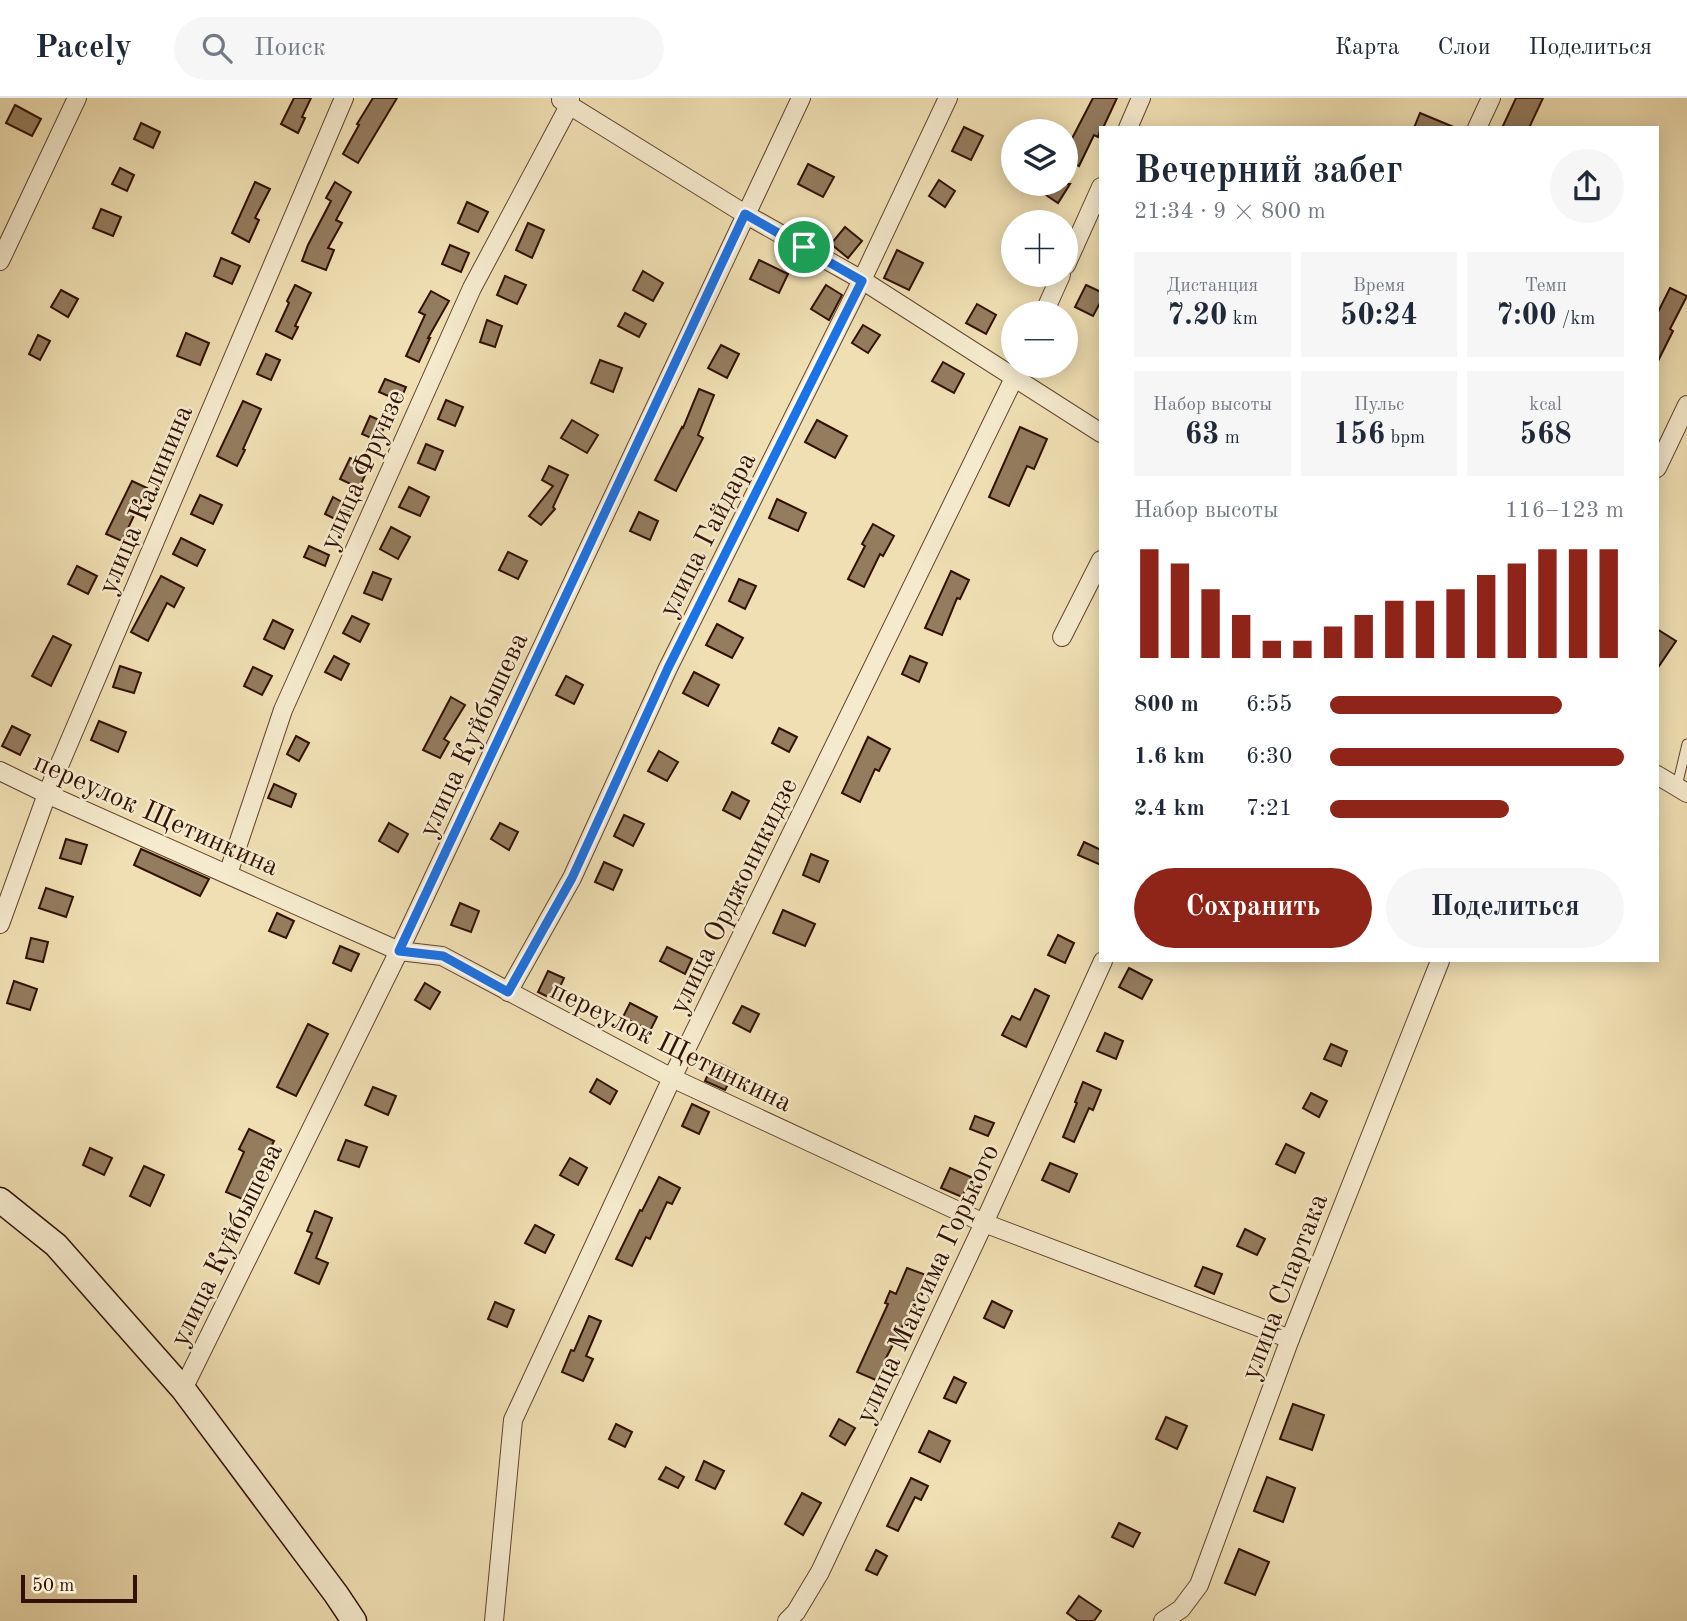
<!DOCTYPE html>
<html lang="ru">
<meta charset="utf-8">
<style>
body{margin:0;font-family:"Old Standard TT",serif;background:#f6f6f7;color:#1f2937;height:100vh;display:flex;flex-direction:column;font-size:26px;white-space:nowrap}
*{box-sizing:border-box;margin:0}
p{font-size:23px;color:#747a83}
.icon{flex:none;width:38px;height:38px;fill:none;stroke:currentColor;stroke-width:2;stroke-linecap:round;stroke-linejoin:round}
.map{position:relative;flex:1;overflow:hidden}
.sheet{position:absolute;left:1099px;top:28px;width:560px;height:836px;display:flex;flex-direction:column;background:#fff;border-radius:0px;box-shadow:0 4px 18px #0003}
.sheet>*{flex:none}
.fabs{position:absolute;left:1001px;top:21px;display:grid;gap:14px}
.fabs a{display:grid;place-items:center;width:77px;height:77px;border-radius:50%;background:#fff;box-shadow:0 4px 18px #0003;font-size:35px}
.scale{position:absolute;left:21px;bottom:18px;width:116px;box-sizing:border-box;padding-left:7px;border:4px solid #321104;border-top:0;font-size:19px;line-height:24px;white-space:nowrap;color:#321104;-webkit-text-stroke:5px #f5eacd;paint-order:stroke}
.pin{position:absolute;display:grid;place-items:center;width:60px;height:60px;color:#fff;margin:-30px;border:4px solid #fff;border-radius:50%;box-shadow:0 2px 7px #0007}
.round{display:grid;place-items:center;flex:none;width:74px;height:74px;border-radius:37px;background:#f6f6f7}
.head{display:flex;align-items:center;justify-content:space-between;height:119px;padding:0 35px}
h1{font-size:38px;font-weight:700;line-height:52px}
.figures{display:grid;grid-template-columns:repeat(3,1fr);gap:10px;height:119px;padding:7px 35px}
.figures div{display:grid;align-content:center;border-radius:0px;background:#f6f6f7;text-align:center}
.figures b{font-size:30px;font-weight:700}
.figures small{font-size:19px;font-weight:400}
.figures p{font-size:19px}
.chart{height:196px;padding:14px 35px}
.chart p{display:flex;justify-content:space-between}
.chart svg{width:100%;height:126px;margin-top:7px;stroke:#8f2418;stroke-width:6}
.button{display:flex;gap:14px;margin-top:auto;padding:14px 35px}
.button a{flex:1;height:80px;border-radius:42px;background:#8f2418;color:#fff;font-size:28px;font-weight:700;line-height:80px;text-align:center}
.button a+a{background:#f6f6f7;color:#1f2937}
ul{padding:0 35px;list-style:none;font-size:23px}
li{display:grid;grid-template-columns:112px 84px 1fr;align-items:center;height:52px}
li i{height:18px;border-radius:9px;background:#8f2418}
header{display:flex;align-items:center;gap:42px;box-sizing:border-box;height:98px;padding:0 35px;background:#fff;border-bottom:2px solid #e0e1e3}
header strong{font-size:33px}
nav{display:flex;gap:38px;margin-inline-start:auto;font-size:24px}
.search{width:490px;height:63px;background:#f6f6f7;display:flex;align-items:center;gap:18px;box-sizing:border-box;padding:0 24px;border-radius:38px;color:#747a83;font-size:26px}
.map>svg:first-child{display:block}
.building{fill:#947c5e;stroke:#321104;stroke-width:2}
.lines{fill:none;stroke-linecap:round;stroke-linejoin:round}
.lane-casing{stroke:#614430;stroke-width:11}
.street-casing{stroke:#614430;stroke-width:20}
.secondary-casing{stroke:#321104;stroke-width:27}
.lane{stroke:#f5eacd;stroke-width:9}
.street{stroke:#f5eacd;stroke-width:18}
.secondary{stroke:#f5eacd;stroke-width:24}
.route-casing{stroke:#fff;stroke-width:14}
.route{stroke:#1a73e8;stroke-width:9}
.labels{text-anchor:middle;stroke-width:5;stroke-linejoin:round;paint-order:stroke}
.street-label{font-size:28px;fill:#321104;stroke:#f5eacd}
</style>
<header>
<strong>Pacely</strong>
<div class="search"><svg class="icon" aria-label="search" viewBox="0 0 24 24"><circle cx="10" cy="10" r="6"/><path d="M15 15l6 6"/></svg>Поиск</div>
<nav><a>Карта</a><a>Слои</a><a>Поделиться</a></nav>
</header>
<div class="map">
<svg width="1687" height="1523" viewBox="0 0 1687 1523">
<rect width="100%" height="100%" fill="#efdfb2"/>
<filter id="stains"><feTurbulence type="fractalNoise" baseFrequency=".00286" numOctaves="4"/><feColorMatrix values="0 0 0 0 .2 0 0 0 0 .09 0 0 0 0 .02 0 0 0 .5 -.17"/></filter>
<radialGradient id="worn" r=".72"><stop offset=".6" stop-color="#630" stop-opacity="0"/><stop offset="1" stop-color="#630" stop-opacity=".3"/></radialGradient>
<g class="building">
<path d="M294,0H311L302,19L305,20L298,35L281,26Z"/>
<path d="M373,0H397L358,65L343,56L359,27L357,26Z"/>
<path d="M1093,0H1117L1103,30H1101L1098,39L1094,37L1079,68L1066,61V52Z"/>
<path d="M1516,0H1543L1529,30H1502Z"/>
<path d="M15,7L41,21L32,38L6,25Z"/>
<path d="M1420,15L1456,30H1414Z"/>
<path d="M141,25L160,34L153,50L134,41Z"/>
<path d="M964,29L983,38L971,62L952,53Z"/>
<path d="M808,66L834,79L823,99L798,86Z"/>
<path d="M120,70L134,77L127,93L112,86Z"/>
<path d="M939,82L955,93L945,109L929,98Z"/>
<path d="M255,84L270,91L255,120L259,122L249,144L232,135Z"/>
<path d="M335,84L351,94L336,122L342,125L328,150L334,152L326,172L302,163L308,147L331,103L326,100Z"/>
<path d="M1048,86H1070L1058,105L1043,95Z"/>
<path d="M467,104L488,114L478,134L458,125Z"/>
<path d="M101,111L121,119L113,138L93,130Z"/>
<path d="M528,125L544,132L532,160L516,152Z"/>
<path d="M845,129L862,143L848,160L831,146Z"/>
<path d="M450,147L469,155L461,174L442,166Z"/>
<path d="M897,152L923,165L909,192L884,180Z"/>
<path d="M221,160L240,168L232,186L214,178Z"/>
<path d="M759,162L788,176L779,195L750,181Z"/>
<path d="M643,173L663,185L653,203L633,192Z"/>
<path d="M505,178L526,187L517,206L497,197Z"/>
<path d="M295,187L311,195L295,228L298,229L292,241L276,233L289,205L287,203Z"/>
<path d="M826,187L842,197L829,222L811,211Z"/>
<path d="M1086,187L1101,194V203L1093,218L1075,209Z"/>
<path d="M1670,190L1687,198L1670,231L1673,233L1657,265V216Z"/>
<path d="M61,192L78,201L68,219L51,209Z"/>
<path d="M431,193L449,203L428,240H430L419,264L406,258L425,217L419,214Z"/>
<path d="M977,206L996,217L986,236L966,225Z"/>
<path d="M625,215L646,226L639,239L618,228Z"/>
<path d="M487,222L502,228L495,249L480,244Z"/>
<path d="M863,227L880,237L868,255L852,245Z"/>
<path d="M186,235L209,245L200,267L177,258Z"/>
<path d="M38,237L50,243L40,262L29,256Z"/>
<path d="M721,247L739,256L727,280L708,270Z"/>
<path d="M266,256L280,262L271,282L257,276Z"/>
<path d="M600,262L622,270L613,294L591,285Z"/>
<path d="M943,264L964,276L954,295L932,283Z"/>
<path d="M385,281L406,289L400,303L379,294Z"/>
<path d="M699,291L714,297L698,337L703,340L676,393L655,382L682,329L683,330Z"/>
<path d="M446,302L463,309L455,328L438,321Z"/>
<path d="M243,303L261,311L243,351L245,352L237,368L217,358Z"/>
<path d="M370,318L386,325L378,343L362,336Z"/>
<path d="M572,322L598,337L587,355L561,340Z"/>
<path d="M817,322L847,338L835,360L805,344Z"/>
<path d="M1020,329L1047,341L1034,371L1027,368L1009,408L989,399Z"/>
<path d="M426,346L443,353L435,372L418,365Z"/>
<path d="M350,360L369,369L359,390L340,381Z"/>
<path d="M549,368L568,377L553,409L555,411L541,427L529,418L553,388L542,382Z"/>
<path d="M132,383L147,390L122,443L106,436Z"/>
<path d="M409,389L429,399L420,418L399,409Z"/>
<path d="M200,397L222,407L213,426L191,416Z"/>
<path d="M333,399L351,409L343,425L325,416Z"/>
<path d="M777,401L806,415L798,433L769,420Z"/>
<path d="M639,414L658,423L650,442L630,433Z"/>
<path d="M873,426L894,438L883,458L880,456L864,489L848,481L865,448L862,446Z"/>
<path d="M391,429L410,439L398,461L380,451Z"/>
<path d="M181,440L205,452L197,468L173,456Z"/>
<path d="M309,448L329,457L325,468L304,459Z"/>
<path d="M508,454L527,463L518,481L499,472Z"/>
<path d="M77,468L97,478L88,496L68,486Z"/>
<path d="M951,473L969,482L960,501L957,500L942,537L925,530Z"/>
<path d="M373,474L391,481L382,502L364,495Z"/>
<path d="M161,478L184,490L174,509L167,505L148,543L131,534Z"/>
<path d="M739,481L756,488L745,511L729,503Z"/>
<path d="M352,518L369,526L360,544L343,535Z"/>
<path d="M273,522L293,532L284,551L264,541Z"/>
<path d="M717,526L743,540L732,560L706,547Z"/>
<path d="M1657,531L1676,543L1657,571Z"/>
<path d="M53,538L71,547L51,588L32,578Z"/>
<path d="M334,558L349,566L341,582L325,574Z"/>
<path d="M910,558L927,565L919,584L902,576Z"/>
<path d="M120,568L141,575L134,595L113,589Z"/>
<path d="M253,569L272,578L262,597L244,588Z"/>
<path d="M694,574L719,587L708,608L683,595Z"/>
<path d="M566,578L583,587L574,606L556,597Z"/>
<path d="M451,599L465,607L444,641L449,644L440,660L423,652Z"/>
<path d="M99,623L126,634L118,654L91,642Z"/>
<path d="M12,628L30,637L20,657L2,648Z"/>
<path d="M779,630L797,639L789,654L772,645Z"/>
<path d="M296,638L309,645L299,663L287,656Z"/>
<path d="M868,639L890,651L879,673L875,671L860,704L842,695Z"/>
<path d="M659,653L678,664L667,683L648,673Z"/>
<path d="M274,686L296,696L291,709L268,700Z"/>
<path d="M732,694L749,703L740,721L723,712Z"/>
<path d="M624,717L644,726L633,748L614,738Z"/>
<path d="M389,725L408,736L398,754L379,743Z"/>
<path d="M500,725L518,734L509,752L491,741Z"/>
<path d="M66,741L87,747L81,766L60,760Z"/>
<path d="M1084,744L1101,752V767L1078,757Z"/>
<path d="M141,751L209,781L200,798L134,767Z"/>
<path d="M811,756L828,763L819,784L803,777Z"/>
<path d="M604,764L622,772L613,792L595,784Z"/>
<path d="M46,790L73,799L66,819L39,810Z"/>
<path d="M460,805L479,813L471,834L451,827Z"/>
<path d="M783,812L815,826L805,848L773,835Z"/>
<path d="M277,815L294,823L286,840L269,833Z"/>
<path d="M1058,837L1074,845L1065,865L1048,857Z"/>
<path d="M31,840L48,844L43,864L26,860Z"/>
<path d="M340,848L359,856L351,873L333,865Z"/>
<path d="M667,849L692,861L685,876L660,863Z"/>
<path d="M1129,870L1152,882L1142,901L1119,889Z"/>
<path d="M548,873L564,880L554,902L538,894Z"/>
<path d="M14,883L37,891L30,912L7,905Z"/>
<path d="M425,885L440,894L430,911L415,902Z"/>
<path d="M1035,891L1049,898L1026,949L1002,937L1012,918L1020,922Z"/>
<path d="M630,905L657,919L650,933L623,919Z"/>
<path d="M742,908L759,916L750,934L733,925Z"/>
<path d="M308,926L328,936L296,998L277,989Z"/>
<path d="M1105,935L1123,943L1116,961L1097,953Z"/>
<path d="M1331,946L1347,953L1341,968L1324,961Z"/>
<path d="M714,963L735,973L725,992L705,983Z"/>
<path d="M597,981L617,993L610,1006L590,994Z"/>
<path d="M1083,984L1101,992L1093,1012L1089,1010L1074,1044L1063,1039L1077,1005L1075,1004Z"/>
<path d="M373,989L396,998L388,1017L365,1007Z"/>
<path d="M1311,995L1327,1003L1319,1019L1303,1010Z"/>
<path d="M692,1006L709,1014L699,1036L682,1028Z"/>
<path d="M975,1018L994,1025L988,1038L970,1031Z"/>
<path d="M249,1031L274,1043L254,1083L247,1103L226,1094L244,1054L239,1051Z"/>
<path d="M346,1042L367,1049L359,1069L338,1062Z"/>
<path d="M1286,1046L1304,1055L1295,1075L1276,1066Z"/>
<path d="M90,1050L112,1060L104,1077L83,1067Z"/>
<path d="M570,1060L587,1070L578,1087L560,1077Z"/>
<path d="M1050,1065L1077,1076L1069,1094L1042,1082Z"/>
<path d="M144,1068L164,1077L150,1108L130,1098Z"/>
<path d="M950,1070L971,1079L962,1099L941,1090Z"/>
<path d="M659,1079L680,1090L672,1106L667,1104L650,1141L646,1139L632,1168L616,1161L640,1112L642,1113Z"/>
<path d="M315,1113L332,1120L316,1160L328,1165L319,1186L295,1175L312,1135L307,1133Z"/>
<path d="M535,1127L554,1137L545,1155L525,1145Z"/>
<path d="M1245,1131L1265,1141L1257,1157L1237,1148Z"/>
<path d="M1203,1169L1222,1176L1214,1196L1195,1188Z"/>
<path d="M907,1170L926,1177L909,1215L885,1262L886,1263L878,1283L857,1274L888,1206L885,1205L890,1193L896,1196Z"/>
<path d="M992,1203L1012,1213L1004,1230L984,1220Z"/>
<path d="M495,1204L514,1212L507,1229L488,1221Z"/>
<path d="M589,1218L601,1223L586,1258L593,1261L583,1283L562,1274L571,1252L574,1253Z"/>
<path d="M954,1279L966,1285L956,1305L944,1300Z"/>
<path d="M1293,1306L1324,1317L1312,1352L1280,1341Z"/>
<path d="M1166,1319L1187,1328L1177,1351L1156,1341Z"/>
<path d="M839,1321L855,1330L845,1347L830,1338Z"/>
<path d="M616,1326L632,1334L625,1349L609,1341Z"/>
<path d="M929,1333L950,1343L940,1364L919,1354Z"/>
<path d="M704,1363L724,1373L715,1391L696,1382Z"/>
<path d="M666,1369L684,1379L678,1390L659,1381Z"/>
<path d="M1267,1379L1295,1390L1283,1424L1254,1413Z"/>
<path d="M911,1380L928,1388L921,1402L915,1399L898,1433L887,1428Z"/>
<path d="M802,1395L821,1405L803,1437L785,1426Z"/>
<path d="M1119,1425L1140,1435L1133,1449L1112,1439Z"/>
<path d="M1239,1451L1269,1464L1255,1497L1225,1485Z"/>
<path d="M876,1452L887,1458L877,1477L866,1472Z"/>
<path d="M1079,1498L1101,1513L1094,1523H1078L1067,1515Z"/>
</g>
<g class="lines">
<defs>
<path id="lane" d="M1677,688L1687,646"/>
<g id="street">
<path d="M561,2L745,116L862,182L1101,335"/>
<path d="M1128,30L1141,0"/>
<path d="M1477,30L1491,0"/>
<path d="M0,163L77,0"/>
<path d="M1066,167L1101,89"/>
<path d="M1044,215L1061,177"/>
<path d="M1657,370L1687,307"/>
<path d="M1062,539L1101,462"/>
<path d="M0,673L47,696L399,853L442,858L672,980L984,1125L1290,1241"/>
<path d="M1657,677L1687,695"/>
<path d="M228,776L283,612L472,190L569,8L570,0"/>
<path d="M0,826L47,696L344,0"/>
<path d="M508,894L572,780L668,570L862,182L948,0"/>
<path d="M183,1291L399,853L801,0"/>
<path d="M494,1523L513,1322L672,980L1020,268"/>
<path d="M787,1523L796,1514L820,1474L984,1125L1103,863"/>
<path d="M1163,1523L1181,1511L1199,1487L1290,1241L1440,863"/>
</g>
<path id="secondary" d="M0,1102L56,1147L183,1291L336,1496L354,1523"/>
</defs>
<use href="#lane" class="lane-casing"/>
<use href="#street" class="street-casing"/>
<use href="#secondary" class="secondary-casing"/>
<use href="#lane" class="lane"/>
<use href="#street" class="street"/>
<use href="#secondary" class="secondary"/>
</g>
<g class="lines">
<defs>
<path id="route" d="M745,116L862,183L668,570L572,780L508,894L443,858L399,853Z"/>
</defs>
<use href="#route" class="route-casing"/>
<use href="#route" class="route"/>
</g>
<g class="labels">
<g class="street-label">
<text transform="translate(361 371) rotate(-66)" y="10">улица Фрунзе</text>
<text transform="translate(144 401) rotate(-67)" y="10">улица Калинина</text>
<text transform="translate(706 436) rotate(-63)" y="10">улица Гайдара</text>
<text transform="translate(472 636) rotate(-65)" y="10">улица Куйбышева</text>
<text transform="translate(157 715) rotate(24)" y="10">переулок Щетинкина</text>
<text transform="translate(732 797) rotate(-64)" y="10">улица Орджоникидзе</text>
<text transform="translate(672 947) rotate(26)" y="10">переулок Щетинкина</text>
<text transform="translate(225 1146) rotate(-64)" y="10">улица Куйбышева</text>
<text transform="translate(926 1185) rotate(-65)" y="10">улица Максима Горького</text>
<text transform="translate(1283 1188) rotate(-69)" y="10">улица Спартака</text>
</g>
</g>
<rect width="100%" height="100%" filter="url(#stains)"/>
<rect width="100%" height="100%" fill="url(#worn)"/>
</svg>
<div class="fabs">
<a><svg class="icon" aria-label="layers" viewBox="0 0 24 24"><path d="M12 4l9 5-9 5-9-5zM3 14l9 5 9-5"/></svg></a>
<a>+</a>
<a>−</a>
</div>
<div class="scale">50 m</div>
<div class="pin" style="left:804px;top:149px;background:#1e9e55"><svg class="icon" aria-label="arrive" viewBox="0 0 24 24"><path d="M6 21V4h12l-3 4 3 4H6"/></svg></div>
<section class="sheet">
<div class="head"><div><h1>Вечерний забег</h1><p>21:34 · 9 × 800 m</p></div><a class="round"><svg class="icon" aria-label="share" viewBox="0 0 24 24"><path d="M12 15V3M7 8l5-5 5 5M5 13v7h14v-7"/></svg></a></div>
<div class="figures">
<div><p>Дистанция</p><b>7.20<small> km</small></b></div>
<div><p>Время</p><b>50:24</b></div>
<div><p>Темп</p><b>7:00<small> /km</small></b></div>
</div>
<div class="figures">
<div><p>Набор высоты</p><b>63<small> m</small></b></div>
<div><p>Пульс</p><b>156<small> bpm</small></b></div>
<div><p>kcal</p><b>568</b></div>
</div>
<div class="chart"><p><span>Набор высоты</span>116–123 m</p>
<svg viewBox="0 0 160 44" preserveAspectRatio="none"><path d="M5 44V6M15 44V11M25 44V20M35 44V29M45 44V38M55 44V38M65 44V33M75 44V29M85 44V24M95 44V24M105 44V20M115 44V15M125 44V11M135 44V6M145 44V6M155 44V6"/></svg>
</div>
<ul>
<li><b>800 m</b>6:55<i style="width:79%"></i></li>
<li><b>1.6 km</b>6:30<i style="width:100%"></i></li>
<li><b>2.4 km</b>7:21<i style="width:61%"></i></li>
</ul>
<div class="button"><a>Сохранить</a><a>Поделиться</a></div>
</section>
</div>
